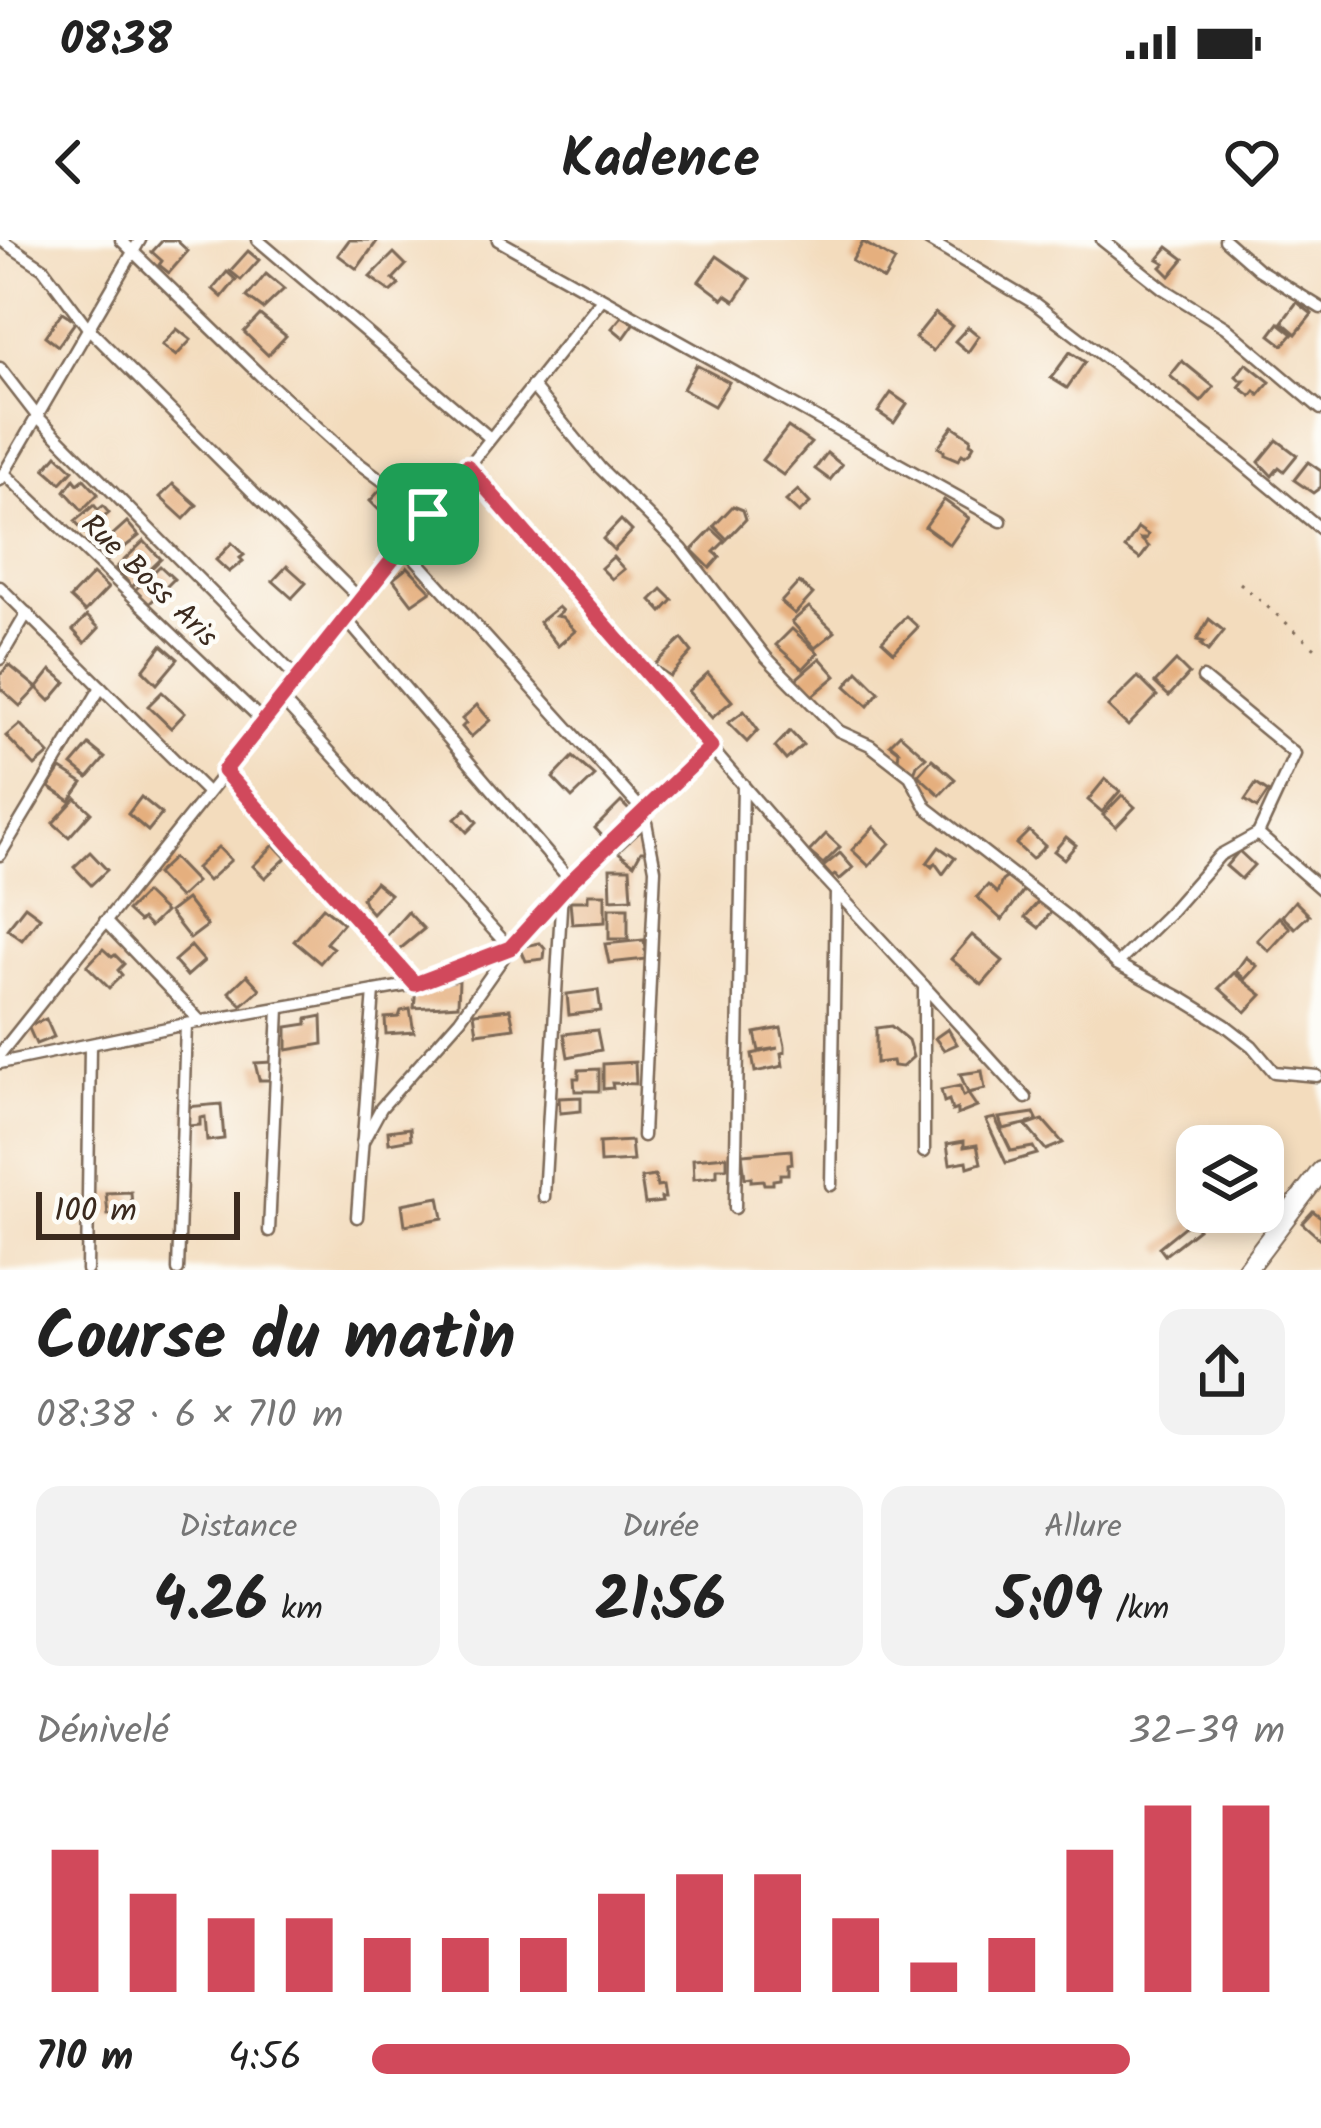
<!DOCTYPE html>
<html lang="fr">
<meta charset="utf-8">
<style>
body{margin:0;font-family:Kalam,sans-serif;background:#f2f2f2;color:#222;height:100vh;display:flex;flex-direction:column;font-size:45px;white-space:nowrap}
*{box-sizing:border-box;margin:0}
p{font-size:39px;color:#767676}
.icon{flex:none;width:66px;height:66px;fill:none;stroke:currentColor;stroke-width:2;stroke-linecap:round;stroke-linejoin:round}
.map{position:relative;height:1030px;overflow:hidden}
.side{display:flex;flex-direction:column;background:#fff;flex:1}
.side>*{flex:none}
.buttons{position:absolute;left:1176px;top:885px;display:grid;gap:24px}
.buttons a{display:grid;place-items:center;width:108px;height:108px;border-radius:24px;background:#fff;box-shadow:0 6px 18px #0003;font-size:60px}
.scale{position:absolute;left:36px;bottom:30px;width:204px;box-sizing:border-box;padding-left:12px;border:6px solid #3b2a1e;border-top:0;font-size:33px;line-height:42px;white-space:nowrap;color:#3b2a1e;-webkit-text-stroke:9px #fdfcf7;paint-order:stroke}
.pin{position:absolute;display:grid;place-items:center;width:102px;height:102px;color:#fff;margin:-51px;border-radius:24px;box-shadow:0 6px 18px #0006}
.round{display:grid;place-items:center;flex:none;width:126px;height:126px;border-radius:24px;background:#f2f2f2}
.overview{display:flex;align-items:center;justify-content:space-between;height:204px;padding:0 36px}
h1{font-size:66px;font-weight:800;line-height:90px}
.stats{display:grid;grid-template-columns:repeat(3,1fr);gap:18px;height:204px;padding:12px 36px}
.stats div{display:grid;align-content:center;border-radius:24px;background:#f2f2f2;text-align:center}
.stats b{font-size:60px;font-weight:800}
.stats small{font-size:33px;font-weight:400}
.stats p{font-size:33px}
.chart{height:336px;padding:24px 36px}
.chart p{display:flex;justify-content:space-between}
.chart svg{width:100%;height:216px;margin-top:12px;stroke:#d1495b;stroke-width:6}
ul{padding:0 36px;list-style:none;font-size:39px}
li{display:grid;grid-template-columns:192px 144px 1fr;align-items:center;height:90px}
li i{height:30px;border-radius:15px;background:#d1495b}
.status{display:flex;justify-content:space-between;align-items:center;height:84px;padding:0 60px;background:#fff;direction:ltr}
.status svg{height:33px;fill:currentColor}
header{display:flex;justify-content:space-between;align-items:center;height:156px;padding:0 36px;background:#fff;font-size:54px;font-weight:800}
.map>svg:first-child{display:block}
.building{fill:#e5af7e}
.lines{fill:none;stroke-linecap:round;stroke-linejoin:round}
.minor-casing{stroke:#7b6856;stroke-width:15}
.trunk-casing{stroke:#7b6856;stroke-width:22}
.path{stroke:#7b6856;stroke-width:3;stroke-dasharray:3 9;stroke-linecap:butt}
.minor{stroke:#fff;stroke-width:10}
.trunk{stroke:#fff;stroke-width:18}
.route-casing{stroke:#fff;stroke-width:24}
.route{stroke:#d1495b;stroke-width:15}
.labels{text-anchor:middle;stroke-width:9;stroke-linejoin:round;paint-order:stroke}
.street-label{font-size:30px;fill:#3b2a1e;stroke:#fdfcf7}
</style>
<div class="status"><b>08:38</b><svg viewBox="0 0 49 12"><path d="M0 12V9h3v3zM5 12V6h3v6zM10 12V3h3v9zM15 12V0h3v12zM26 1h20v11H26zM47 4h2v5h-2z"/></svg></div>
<header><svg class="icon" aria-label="back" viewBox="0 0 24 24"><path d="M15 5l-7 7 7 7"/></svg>Kadence<svg class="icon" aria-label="heart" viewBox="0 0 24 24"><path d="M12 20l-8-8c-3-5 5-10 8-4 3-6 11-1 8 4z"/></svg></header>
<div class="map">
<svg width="1321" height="1030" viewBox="0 0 1321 1030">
<rect width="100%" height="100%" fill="#fdfcf7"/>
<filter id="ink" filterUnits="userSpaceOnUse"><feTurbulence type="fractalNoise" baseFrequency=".00833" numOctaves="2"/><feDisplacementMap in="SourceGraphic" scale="24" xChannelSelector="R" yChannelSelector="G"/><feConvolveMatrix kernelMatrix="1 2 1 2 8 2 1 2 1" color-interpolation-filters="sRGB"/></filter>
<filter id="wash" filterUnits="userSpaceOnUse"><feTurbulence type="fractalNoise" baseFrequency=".004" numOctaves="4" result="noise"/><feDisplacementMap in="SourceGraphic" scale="48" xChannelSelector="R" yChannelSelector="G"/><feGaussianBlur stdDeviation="2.7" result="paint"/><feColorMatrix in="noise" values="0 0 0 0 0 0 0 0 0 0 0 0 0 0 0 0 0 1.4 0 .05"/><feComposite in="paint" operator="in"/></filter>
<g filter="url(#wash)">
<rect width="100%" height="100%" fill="#f3dcbd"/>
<g id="blocks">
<g class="building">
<path d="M163,0H176L188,11L169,33L159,25L162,21L152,12Z"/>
<path d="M349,0H378L357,29L338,15Z"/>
<path d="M863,2L895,21L884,40L852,21Z"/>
<path d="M1168,7L1184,19L1170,36L1161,27L1165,23L1158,19Z"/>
<path d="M248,11L259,20L241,40L230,31Z"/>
<path d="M394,13L406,25L393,39L399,45L391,52L370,37Z"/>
<path d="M717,16L750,39L735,61L726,55L723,59L699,41Z"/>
<path d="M227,32L236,40L222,57L213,49Z"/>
<path d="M266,34L284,49L263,69L247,57Z"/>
<path d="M1297,62L1312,74L1296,94L1282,82Z"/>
<path d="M62,72L76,81L58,106L45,96Z"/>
<path d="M935,73L952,86L933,111L915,98Z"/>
<path d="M260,75L286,96L268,115L244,92Z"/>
<path d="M623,75L634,84L624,98L612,88Z"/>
<path d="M1279,83L1293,94L1283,105L1270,95Z"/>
<path d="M968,87L979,96L968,112L955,101Z"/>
<path d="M177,89L191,100L176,116L162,105Z"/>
<path d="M1070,112L1085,122L1067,148L1051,138Z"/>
<path d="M1182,121L1214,147L1201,162L1170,136Z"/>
<path d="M1246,123L1270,142L1259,155L1255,151L1251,156L1239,147L1245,140H1240L1236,136Z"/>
<path d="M696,125L729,142L714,166L683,149Z"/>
<path d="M891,153L907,164L894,183L878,172Z"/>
<path d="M953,186L971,198L970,203L974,205L970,212L965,216L962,214L958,220L944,214V211L938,207Z"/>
<path d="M788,187L811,203L783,235L762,220Z"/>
<path d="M1277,200L1297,215L1284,231L1279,227L1272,236L1259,222Z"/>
<path d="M827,213L842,225L830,240L815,229Z"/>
<path d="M57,215L73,230L61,243L45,229Z"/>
<path d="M1308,222L1321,231V247L1313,253L1294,240Z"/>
<path d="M74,239L78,244L84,239L98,254L82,270L65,251Z"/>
<path d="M173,244L197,265L184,279L160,257Z"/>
<path d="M383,247L409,273L393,284L370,261Z"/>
<path d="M798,250L810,263L799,273L786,261Z"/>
<path d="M944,260L969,278L950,305L925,287Z"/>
<path d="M94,265L98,270L103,266L109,273L85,293L75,281Z"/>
<path d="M733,266L743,270L746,279L727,299L714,286Z"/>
<path d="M621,280L632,291L614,310L603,299Z"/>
<path d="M127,282L139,296L108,320L96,310Z"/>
<path d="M1138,288L1148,295L1146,299H1141L1149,307L1140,319L1125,308Z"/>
<path d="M712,289L725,301L714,312L720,317L710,328L692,310Z"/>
<path d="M144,301L161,319L132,347L116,328Z"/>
<path d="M232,303L244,315L240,318L243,321L229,332L216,320Z"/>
<path d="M613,317L624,329L612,339L601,328Z"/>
<path d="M160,326L174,339L148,365L135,350Z"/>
<path d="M287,326L306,343L292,358L273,341Z"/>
<path d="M408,327L431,351L412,364L393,339Z"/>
<path d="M93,334L108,348L85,372L70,358Z"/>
<path d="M799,342L813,354L795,374L781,362Z"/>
<path d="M662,349L673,360L662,372L651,360Z"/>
<path d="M558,367L562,371L556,376L562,377L575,391L558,406L539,382Z"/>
<path d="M809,367L835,392L815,408L792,382Z"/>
<path d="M87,376L99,388L85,403L73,390Z"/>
<path d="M906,376L918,387L894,412L882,401Z"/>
<path d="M1209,379L1224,391L1208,411L1201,405L1204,402L1197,400Z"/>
<path d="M792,389L818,413L803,429L776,405Z"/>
<path d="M682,399L692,412L670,436L654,425Z"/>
<path d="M162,405L178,419L157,444L143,430Z"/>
<path d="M820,418L836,436L811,457L796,439Z"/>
<path d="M1176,421L1189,434L1169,456L1155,443Z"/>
<path d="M9,425L37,448L20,466L0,448V435Z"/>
<path d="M51,430L66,442L50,461L37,448Z"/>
<path d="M858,431L879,452L868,466L846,446Z"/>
<path d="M708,433L732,461L712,478L688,451Z"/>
<path d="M1138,437L1157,456L1128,486L1108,467Z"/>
<path d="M162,452L185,473L171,488L148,466Z"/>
<path d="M477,465L490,480L471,497L462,487L466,483L462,479Z"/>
<path d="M744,471L758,490L747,502L728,483Z"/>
<path d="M20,484L49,514L35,526L6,496Z"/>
<path d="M790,491L803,505L786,520L775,507Z"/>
<path d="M900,494L926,517L917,525L914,533L898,519L899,511L890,504Z"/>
<path d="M89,505L105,518L88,538L72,525Z"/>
<path d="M573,517L595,536L572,558L553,538Z"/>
<path d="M932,519L955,539L940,555L918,535Z"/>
<path d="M61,529L83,543L70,561L49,547Z"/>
<path d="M1105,539L1120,551L1102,572L1088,560Z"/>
<path d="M1256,544L1268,552L1257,568L1245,560Z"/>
<path d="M1122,555L1135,567L1116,587L1103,575Z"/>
<path d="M141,557L162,574L148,591L128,574Z"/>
<path d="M76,558L91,572L69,597L53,583Z"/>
<path d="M621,562L631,572L605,599L595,588Z"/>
<path d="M466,569L477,582L467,592L455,579Z"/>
<path d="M874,587L890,603L869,626L852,610Z"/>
<path d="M643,589L646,611H641L634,624L618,612Z"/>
<path d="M1029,591L1045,606L1032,619L1016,604Z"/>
<path d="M826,594L840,607L823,624L809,612Z"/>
<path d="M1066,597L1076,605L1064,619L1054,611Z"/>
<path d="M274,605L286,618L265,638L253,626Z"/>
<path d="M218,607L231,620L208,641L196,628Z"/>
<path d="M939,607L955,618L943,634L935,623L932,627L927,623Z"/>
<path d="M1239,611L1254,625L1241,639L1226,626Z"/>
<path d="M90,612L107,630L91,645L74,627Z"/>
<path d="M840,613L853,628L839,640L835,635L832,637L823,627Z"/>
<path d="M173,618L196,642L179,658L156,634Z"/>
<path d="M610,628H630L632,658L611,659Z"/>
<path d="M1009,636L1025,649L1002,680L977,657L988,645L997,653L1002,641Z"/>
<path d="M375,642L390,654L372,673L365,665L362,658Z"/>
<path d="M145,653L165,672L150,687L142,679L139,682L127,671Z"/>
<path d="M588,654H605V682L572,684L570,661H588Z"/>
<path d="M186,659L207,686L190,699L169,672Z"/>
<path d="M1039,661L1052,671L1039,688L1025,677Z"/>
<path d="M1295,661L1309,675L1295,688L1282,676Z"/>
<path d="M25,666L40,677L22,700L7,689Z"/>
<path d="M323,667L343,683L326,703L333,708L320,723L294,701Z"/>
<rect x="609" y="668" width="19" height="31"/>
<path d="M408,672L424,689L394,714L383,700Z"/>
<path d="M1279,677L1290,688L1269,711L1257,700Z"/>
<path d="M972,695L1003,721L982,745L951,719Z"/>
<path d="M644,700L646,719L609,723L605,704Z"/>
<path d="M540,703L545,709L544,719L526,721L520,707Z"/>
<path d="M191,706L204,721L187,736L174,721Z"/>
<path d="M103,709L112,717L115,715L124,724L118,730L122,735L109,748L87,726Z"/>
<path d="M1246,717L1257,726L1245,739L1236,731Z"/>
<path d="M1234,733L1262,755L1246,772L1219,748Z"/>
<path d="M247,735L260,749L242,765L229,752Z"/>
<path d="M459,740L458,765L414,768L416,748Z"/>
<path d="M598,750L601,771L569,775L567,754Z"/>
<path d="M410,769L414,792L386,794L385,778L399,777L401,771Z"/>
<path d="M510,769L514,788L477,793L474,773Z"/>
<path d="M322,776L323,804L287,810V787L307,784V779Z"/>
<path d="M46,779L54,797L36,804L28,786Z"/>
<path d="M891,786L908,800L913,817L902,827L893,826L892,821L876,823V788Z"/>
<path d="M781,788L785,806V812L781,813L783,826L755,832L752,814L778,808L759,811L755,793Z"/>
<path d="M948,789L957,804L944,810L935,798Z"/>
<path d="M597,790L601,810L568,817L564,794Z"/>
<path d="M272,822L273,840H259L255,823Z"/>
<path d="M635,822L636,844L612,843L613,848L603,849V824Z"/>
<path d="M599,829V851H575L574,838H579V830Z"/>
<path d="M982,831L985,849L968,853L960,834Z"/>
<path d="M960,846L963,856L968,854L977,867L957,875V869L952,871L949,860L944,862L941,850Z"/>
<path d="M581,857V871L560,873L559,858Z"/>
<path d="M221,864L224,899L207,901L205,877L200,878V885L187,886L185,867Z"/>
<path d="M1034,873L1038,881L1003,889L999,878Z"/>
<path d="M995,878L1011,911L1033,907L1037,914L1006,923L986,880Z"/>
<path d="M1043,880L1063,903L1046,910L1026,886Z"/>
<path d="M410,888L411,899L389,903L388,891Z"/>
<path d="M631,901L633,921L600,923L599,903Z"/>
<path d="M964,901V907L977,905L981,923L968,927L967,921L950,924L947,904Z"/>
<path d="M791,910L792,923L788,924V934H780V939L773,940V944H764L763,940L751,941V937L745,938L742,914Z"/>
<path d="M727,916V928H717V936L694,939L693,919Z"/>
<path d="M655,936L657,947L663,946L665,958H661L662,962L645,964L641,938Z"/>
<path d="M131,952L132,967L121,968V974L108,975L106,953Z"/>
<path d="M439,957L443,978L405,985L402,964Z"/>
<path d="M1313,971L1321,977V1000L1302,983Z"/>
<path d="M1191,981L1198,989L1165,1015L1159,1007Z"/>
</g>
</g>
</g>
<g filter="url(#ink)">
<use href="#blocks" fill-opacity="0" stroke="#7b6856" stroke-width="3"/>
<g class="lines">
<defs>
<g id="minor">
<path d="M1,0L43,28L88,88L360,359"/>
<path d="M121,0L263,138L353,219L428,274"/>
<path d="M258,0L490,198"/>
<path d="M498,0L1001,281"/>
<path d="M928,0L1034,63L1232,215L1321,289"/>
<path d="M1102,0L1164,49L1225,87L1321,169"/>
<path d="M1225,0L1258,29L1321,68"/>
<path d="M0,128L37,176L297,438"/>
<path d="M532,146L600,228L682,309L766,417L839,491L870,505L910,536L927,568L1070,679L1117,724L1183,759L1225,785L1252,806L1274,832L1317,836"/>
<path d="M467,226L818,632L924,746V912"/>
<path d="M4,233L263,481"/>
<path d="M0,240L140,0"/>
<path d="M403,305L644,572L655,629L643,896"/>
<path d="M0,347L207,552"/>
<path d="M345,378L571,641"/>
<path d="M0,419L27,373"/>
<path d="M1203,438L1295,514L1258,594L1321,649"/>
<path d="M281,459L510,708L460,779L381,868L362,903"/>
<path d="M224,531L415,744"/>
<path d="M0,615L101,447"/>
<path d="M105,681L201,782"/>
<path d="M1117,724L1169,673L1220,615L1258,594"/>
<path d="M924,746L1026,858"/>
<path d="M0,814L602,59"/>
<path d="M0,823L186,784L415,744L510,708L571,641L711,507"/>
<path d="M831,945L836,652"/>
<path d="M544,957L562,651"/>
<path d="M735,968L743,544"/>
<path d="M357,977L374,751"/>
<path d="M269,991L279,768"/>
<path d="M87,1030L90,805"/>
<path d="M178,1030L186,784"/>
</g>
<path id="trunk" d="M1246,1030L1321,931"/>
</defs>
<use href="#minor" class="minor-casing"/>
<use href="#trunk" class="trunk-casing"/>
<path class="path" d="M1240,343L1321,413"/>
<use href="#minor" class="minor"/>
<use href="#trunk" class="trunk"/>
</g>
</g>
<g class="lines" filter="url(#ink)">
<defs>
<path id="route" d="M467,226L711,507L571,641L510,708L415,744L224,531Z"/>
</defs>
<use href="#route" class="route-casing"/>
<use href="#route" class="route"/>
</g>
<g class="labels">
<g class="street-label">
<text transform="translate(150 340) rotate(44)" y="10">Rue Boss Aris</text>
</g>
</g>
</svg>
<div class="buttons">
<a><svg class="icon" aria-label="layers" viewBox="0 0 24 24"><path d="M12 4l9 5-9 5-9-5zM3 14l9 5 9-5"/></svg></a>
</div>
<div class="scale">100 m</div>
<div class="pin" style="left:428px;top:274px;background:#1e9e55"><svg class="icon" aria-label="arrive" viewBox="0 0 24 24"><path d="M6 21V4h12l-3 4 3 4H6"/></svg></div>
</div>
<section class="side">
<div class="overview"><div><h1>Course du matin</h1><p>08:38 · 6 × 710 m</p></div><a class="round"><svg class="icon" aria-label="share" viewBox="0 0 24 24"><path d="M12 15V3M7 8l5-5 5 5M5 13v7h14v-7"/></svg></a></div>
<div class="stats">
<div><p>Distance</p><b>4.26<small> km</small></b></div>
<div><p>Durée</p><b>21:56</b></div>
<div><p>Allure</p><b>5:09<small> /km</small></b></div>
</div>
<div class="chart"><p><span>Dénivelé</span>32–39 m</p>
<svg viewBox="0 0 160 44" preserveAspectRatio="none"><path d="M5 44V15M15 44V24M25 44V29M35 44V29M45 44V33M55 44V33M65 44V33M75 44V24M85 44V20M95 44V20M105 44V29M115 44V38M125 44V33M135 44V15M145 44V6M155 44V6"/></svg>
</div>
<ul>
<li><b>710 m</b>4:56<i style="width:83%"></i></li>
</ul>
</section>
